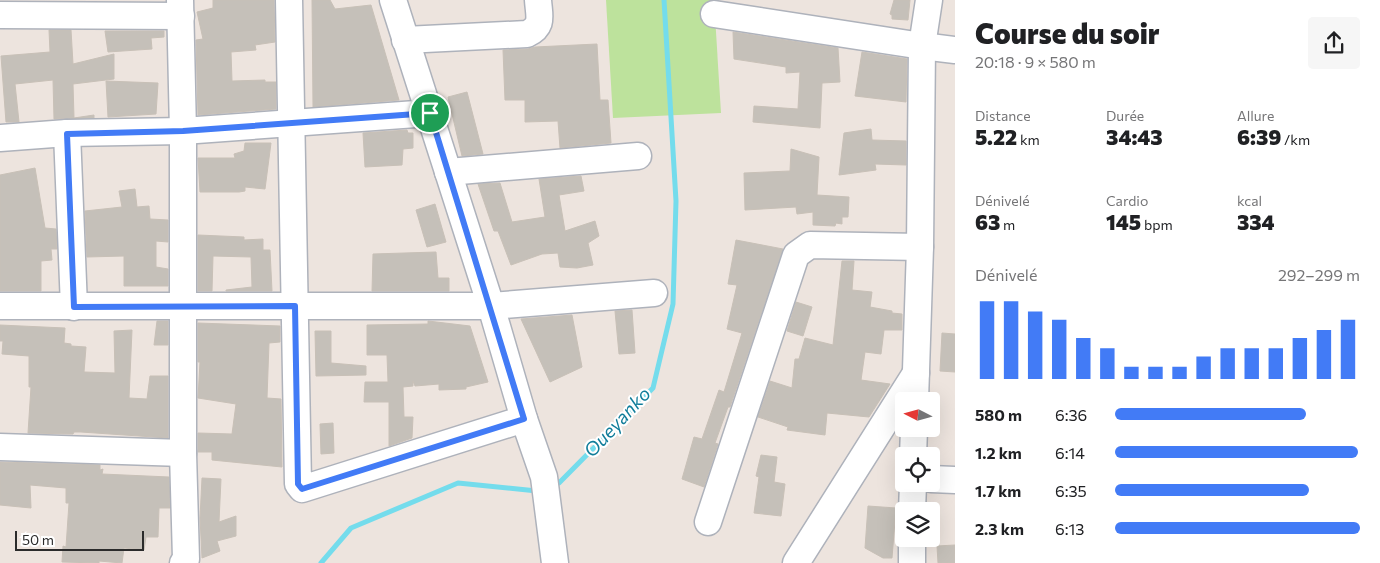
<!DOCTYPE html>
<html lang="fr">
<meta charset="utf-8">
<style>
body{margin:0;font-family:Commissioner,sans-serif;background:#f6f6f6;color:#202124;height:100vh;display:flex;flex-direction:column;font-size:19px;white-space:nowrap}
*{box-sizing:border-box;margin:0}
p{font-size:16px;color:#757577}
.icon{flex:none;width:28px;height:28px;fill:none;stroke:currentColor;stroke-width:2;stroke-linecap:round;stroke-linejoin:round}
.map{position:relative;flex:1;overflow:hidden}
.side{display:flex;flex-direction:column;background:#fff;width:425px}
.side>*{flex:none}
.needle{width:32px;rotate:276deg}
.fabs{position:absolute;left:895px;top:392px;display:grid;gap:10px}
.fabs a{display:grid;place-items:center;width:45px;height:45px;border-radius:5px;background:#fff;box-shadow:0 5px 20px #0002;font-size:25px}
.scale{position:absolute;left:15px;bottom:12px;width:129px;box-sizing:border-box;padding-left:5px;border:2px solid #2b2b2b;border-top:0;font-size:14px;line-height:18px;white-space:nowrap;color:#2b2b2b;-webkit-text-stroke:4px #fff;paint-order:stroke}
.pin{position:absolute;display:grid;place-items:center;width:42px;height:42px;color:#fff;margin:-21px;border:2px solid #fff;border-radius:50%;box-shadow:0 1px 5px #0007}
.round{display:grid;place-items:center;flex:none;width:52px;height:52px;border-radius:5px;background:#f6f6f6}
.headline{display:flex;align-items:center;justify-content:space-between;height:85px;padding:0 20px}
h1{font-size:28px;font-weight:800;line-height:38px}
.stats{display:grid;grid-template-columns:repeat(3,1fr);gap:8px;height:85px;padding:5px 20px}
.stats div{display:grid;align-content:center}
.stats b{font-size:21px;font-weight:800}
.stats small{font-size:14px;font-weight:400}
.stats p{font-size:14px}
.chart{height:140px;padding:10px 20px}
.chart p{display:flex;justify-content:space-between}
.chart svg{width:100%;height:90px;margin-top:5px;stroke:#427bf6;stroke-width:6}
ul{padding:0 20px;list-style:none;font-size:16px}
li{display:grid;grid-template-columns:80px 60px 1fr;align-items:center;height:38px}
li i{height:12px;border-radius:6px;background:#427bf6}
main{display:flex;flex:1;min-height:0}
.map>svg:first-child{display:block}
.green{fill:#bde29c}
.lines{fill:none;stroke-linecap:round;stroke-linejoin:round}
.stream{stroke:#74dcec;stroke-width:5}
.building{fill:#c5c0b9;stroke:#c8c0b7}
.minor-casing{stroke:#aeb2bb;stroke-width:29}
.minor{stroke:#fff;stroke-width:26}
.route-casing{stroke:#fff;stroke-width:10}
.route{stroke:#427bf6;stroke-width:6}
.labels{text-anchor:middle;stroke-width:4;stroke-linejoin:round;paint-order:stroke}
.water-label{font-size:19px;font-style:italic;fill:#117d9a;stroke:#fff}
</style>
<main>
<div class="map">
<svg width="955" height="563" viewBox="0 0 955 563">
<rect width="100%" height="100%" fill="#ede4de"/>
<path class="green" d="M606,0H714L721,113L613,118Z"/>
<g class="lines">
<g class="stream">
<path d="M552,486L559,483L653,388L673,304L676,201L664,0"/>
<path d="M321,563L351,528L458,483L537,491"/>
</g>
</g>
<g class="building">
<path d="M213,0H274L275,42L255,45L256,50L231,52L232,81L265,80V82H276V109L198,115L196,40L203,39L197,12L213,8Z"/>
<path d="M312,0H330L335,9L371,5L399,100L313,107Z"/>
<path d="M894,0H910L908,20L892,19V15L890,14Z"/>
<path d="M49,30H71L73,64L114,54V79L73,84L74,118L94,115V118L54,119L53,80L15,84L19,122H6L1,56L50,52Z"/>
<path d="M105,31H164V37L151,38L152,49L108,52Z"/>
<path d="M733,32L838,48L840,82L822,83L820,128L753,122L754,106L798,109L800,72L786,73V67L734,59Z"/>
<path d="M597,44L600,100H608L611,143L560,148L558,121L525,122V100H505L503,50L528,49L535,47Z"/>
<path d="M862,52L907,59L906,102L855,96Z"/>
<path d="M106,81L158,83L156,114L108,117Z"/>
<path d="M467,92L483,154L462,156L448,97Z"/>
<path d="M871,129L872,140L906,141V165L875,164L876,170L839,175L844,133Z"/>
<path d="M407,130L408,133H413V148L403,149L402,165L365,167L363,133Z"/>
<path d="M245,143H271L265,189L245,187V191L239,192H200L198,158H235L234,154L244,151Z"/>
<path d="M791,149L819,157L817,195L849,197L848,217H842V224L836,223L835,226L813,225V212L797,214L796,207L745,210L744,173L790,171Z"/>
<path d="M35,168L45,228L56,229L57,249H51L52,260L41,261V291H0V175Z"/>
<path d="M581,176L584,191L559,195L565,231L595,221L599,236L588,243L593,265L577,268L560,267L558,253L542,254L511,265L498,231H494L478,184L500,183L512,222L545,217L539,179Z"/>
<path d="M135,189L137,207L149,206L150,219L168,220V242L156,241V267L168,269V286H124V256L87,257L85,211L122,207L119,191Z"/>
<path d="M435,204L446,242L427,247L416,210Z"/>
<path d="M198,235L244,237V240L263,239V250H270L272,291H226V290L252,287L251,257L213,256L212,291H198Z"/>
<path d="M736,240L783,249L730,407H728L715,443L718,444L704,487L682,479L694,437L702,439L719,390L724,392L742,333L727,329L737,285L728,284Z"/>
<path d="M436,252L438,278H449V291H372L373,254Z"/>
<path d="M842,261H854L852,290L872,292L870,307L892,311V313L902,314V330H884L881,354L865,352L861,380L890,384L869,417L827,413L825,435L787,430L788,427L758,417L770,381L792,388L795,359H799L805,338L833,345Z"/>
<path d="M796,302L812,307L803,336L787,331Z"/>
<path d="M632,310L635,353L619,354L615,311Z"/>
<path d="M572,315L582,367L550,382L521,319Z"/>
<path d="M157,321H168V345H154Z"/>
<path d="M428,321L470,326L488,382L466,387V389L439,390V384L415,386L413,381V386L403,387L404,417H413L412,438L389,446V402H364L365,382H388L387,355H367V325L428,324Z"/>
<path d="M198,323L280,326V342L269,343L267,398L281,399L282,467L212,460V452H198V433L232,434L236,404L198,398L200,362H198Z"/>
<path d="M0,325L65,328L64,343L71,344V346L86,347L84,372L115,373L114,331L132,330L129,398L147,399L150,376H168V438L81,432H74L73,434L28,433L31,387H29V356L2,354L3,341H0Z"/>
<path d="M315,331H331V363L366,366V375L316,376Z"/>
<path d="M942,333L955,334V372L940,371Z"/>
<path d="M333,423L334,453L321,454L320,424Z"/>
<path d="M761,455L777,457L774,482L785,484L781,516L754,513L759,477L756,476Z"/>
<path d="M0,462L100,465V470L103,469L102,474L169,477L170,508H159L158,537H146L144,550L124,548L122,563L99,561V563L62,562L63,546L66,547L69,503H66V488L30,485L31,508L0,505Z"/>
<path d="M202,478L221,479L219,522L236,516V536L217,541L220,551L202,558L200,518Z"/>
<path d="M868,506L896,508L892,558H883L865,548Z"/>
<path d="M955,545V563H938L937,546Z"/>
</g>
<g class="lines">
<defs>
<g id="minor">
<path d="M180,0L183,131V453L186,559L183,563"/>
<path d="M289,0L298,484L302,489L524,419"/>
<path d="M393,0L491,306L524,419L544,477L555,563"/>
<path d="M714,14L922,46L955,50"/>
<path d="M0,15L181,16"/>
<path d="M405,40L527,34C544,26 539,16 538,0"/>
<path d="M67,133L74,307"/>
<path d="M0,138L67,133L183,131L430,113"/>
<path d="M448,172L638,156"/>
<path d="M0,306H491L654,293"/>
<path d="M915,401L920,247L922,46L929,0"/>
<path d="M0,447L183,453"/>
<path d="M913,456L914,429"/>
<path d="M931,479L955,480"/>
<path d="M912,511L913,484"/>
<path d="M708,522L796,255L810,245L920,247"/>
<path d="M796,563L916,373"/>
<path d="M912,563V539"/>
</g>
</defs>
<use href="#minor" class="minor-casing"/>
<use href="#minor" class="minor"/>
</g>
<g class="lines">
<defs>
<path id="route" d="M430,113L524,419L302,489L298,484L295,306L74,307L67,134L183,131Z"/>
</defs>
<use href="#route" class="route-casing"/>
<use href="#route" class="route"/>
</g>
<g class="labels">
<g class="water-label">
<text transform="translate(617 422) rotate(-47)" y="7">Oueyanko</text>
</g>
</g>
</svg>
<div class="fabs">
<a><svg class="needle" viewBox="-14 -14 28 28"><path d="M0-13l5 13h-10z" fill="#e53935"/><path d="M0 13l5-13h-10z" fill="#757577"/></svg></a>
<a><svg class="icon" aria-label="locate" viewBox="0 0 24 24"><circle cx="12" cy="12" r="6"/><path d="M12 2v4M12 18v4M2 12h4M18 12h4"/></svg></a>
<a><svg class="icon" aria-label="layers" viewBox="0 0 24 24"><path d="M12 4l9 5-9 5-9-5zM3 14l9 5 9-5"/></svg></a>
</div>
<div class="scale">50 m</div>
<div class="pin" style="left:430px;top:113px;background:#1e9e55"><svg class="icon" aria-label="arrive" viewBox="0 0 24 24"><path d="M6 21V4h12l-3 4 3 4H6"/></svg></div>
</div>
<section class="side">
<div class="headline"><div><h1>Course du soir</h1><p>20:18 · 9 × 580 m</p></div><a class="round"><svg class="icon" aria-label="share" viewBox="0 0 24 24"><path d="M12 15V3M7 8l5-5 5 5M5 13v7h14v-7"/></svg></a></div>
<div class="stats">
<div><p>Distance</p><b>5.22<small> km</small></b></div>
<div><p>Durée</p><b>34:43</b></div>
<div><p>Allure</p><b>6:39<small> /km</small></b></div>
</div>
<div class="stats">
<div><p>Dénivelé</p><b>63<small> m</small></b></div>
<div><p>Cardio</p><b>145<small> bpm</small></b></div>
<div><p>kcal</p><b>334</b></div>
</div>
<div class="chart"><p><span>Dénivelé</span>292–299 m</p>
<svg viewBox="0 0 160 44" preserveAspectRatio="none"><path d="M5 44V6M15 44V6M25 44V11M35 44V15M45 44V24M55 44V29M65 44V38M75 44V38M85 44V38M95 44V33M105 44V29M115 44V29M125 44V29M135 44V24M145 44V20M155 44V15"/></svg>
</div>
<ul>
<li><b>580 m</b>6:36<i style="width:78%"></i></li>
<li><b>1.2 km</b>6:14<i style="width:99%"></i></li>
<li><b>1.7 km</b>6:35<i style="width:79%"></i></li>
<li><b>2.3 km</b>6:13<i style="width:100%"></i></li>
</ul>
</section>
</main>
